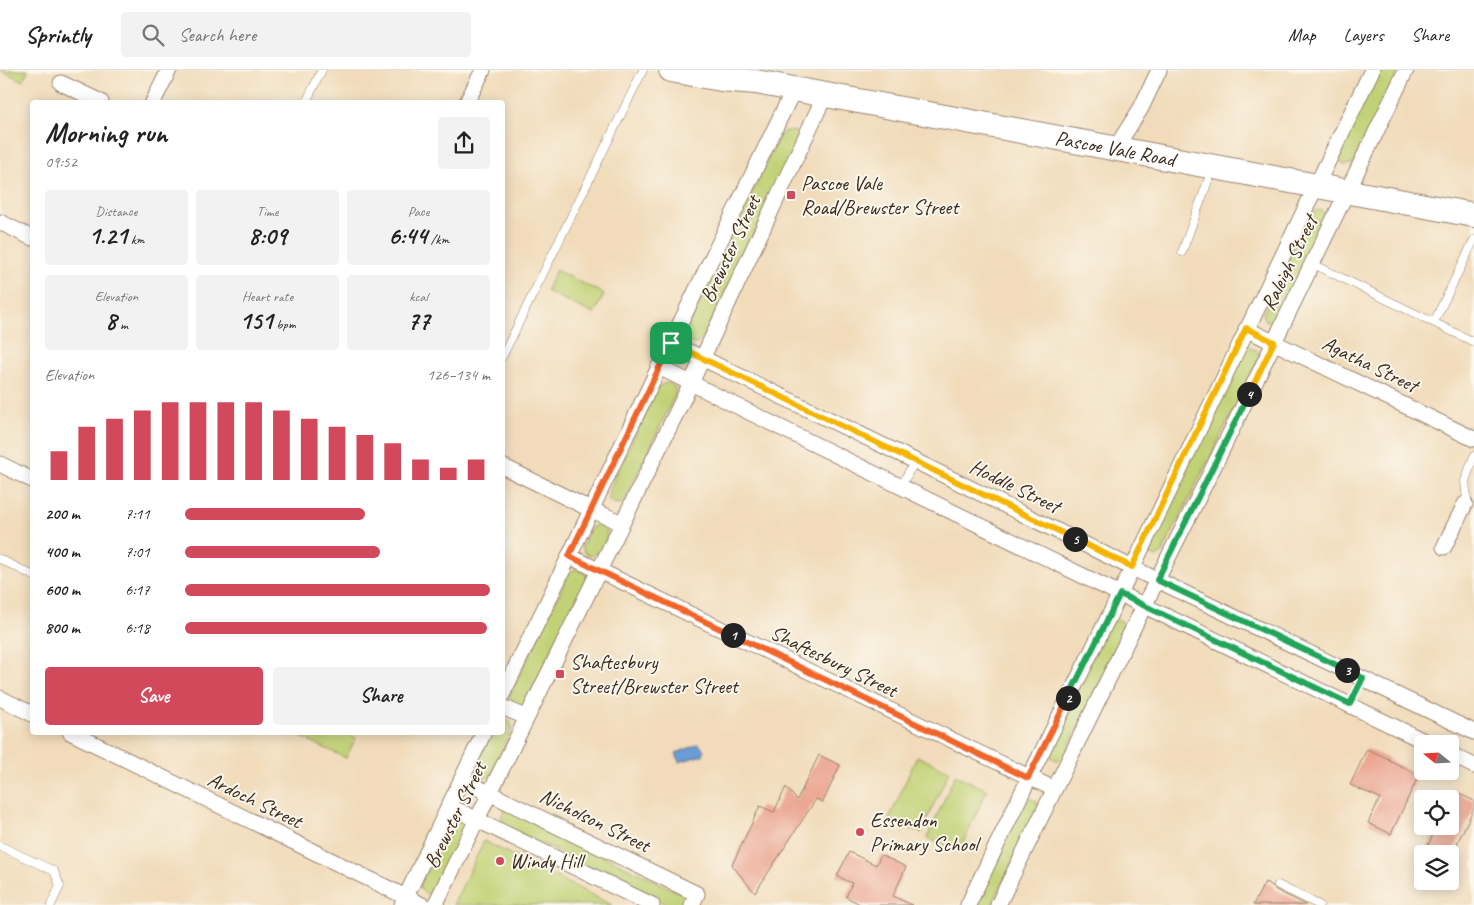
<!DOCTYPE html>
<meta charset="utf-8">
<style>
body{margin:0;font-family:Caveat,sans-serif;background:#f2f2f2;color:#222;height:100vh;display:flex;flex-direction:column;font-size:19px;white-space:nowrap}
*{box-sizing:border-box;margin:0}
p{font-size:16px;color:#767676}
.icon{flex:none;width:28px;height:28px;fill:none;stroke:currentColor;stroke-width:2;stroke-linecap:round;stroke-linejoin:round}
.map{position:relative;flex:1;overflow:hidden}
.panel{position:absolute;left:30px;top:30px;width:475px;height:635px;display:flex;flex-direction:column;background:#fff;border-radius:5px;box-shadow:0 2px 12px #0003}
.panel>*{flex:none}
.needle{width:32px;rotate:288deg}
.controls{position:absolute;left:1414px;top:665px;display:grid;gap:10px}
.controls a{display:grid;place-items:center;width:45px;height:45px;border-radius:5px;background:#fff;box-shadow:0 2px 12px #0003;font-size:25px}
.pin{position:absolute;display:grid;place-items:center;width:42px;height:42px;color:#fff;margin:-21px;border-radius:10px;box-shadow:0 2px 8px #0006}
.km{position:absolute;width:25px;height:25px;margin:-12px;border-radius:50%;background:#222;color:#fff;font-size:14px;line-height:25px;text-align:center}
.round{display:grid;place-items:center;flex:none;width:52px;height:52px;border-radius:5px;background:#f2f2f2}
.head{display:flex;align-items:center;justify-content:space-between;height:85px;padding:0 15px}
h1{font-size:28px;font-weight:700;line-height:38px}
.stats{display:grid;grid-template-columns:repeat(3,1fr);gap:8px;height:85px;padding:5px 15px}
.stats div{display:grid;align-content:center;border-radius:5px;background:#f2f2f2;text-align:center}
.stats b{font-size:25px;font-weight:700}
.stats small{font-size:14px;font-weight:400}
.stats p{font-size:14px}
.chart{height:140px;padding:10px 15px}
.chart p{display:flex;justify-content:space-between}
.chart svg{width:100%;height:90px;margin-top:5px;stroke:#d1495b;stroke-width:6}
.primary-button{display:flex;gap:10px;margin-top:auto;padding:10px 15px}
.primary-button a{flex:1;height:58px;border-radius:5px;background:#d1495b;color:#fff;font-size:20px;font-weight:700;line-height:58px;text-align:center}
.primary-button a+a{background:#f2f2f2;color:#222}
ul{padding:0 15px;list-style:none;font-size:16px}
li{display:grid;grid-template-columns:80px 60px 1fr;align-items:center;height:38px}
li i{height:12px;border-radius:6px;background:#d1495b}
header{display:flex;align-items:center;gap:30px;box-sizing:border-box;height:70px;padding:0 25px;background:#fff;border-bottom:1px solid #e0e0e0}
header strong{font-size:24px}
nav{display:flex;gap:28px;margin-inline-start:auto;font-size:18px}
.search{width:350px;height:45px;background:#f2f2f2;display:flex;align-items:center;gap:12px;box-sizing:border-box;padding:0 18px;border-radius:5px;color:#767676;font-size:19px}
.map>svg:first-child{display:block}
.green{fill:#c1d174;stroke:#7e7e49}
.water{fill:#6b9cd5;stroke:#53637a}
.building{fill:#ea9d88}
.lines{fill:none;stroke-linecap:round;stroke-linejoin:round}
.lane-casing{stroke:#96826c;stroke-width:9}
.street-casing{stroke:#96826c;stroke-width:17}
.primary-casing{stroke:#96826c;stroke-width:26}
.lane{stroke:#fff;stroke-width:8}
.street{stroke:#fff;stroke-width:15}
.primary{stroke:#fff;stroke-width:24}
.split-1-casing{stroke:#fff;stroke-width:10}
.split-2-casing{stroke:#fff;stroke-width:10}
.split-3-casing{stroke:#fff;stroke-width:10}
.split-4-casing{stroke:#fff;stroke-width:10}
.split-5-casing{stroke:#fff;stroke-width:10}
.split-6-casing{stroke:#fff;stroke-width:10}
.split-1{stroke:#f0652b;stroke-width:6}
.split-2{stroke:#f0652b;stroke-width:6}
.split-3{stroke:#22a559;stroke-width:6}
.split-4{stroke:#22a559;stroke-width:6}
.split-5{stroke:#f5b400;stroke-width:6}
.split-6{stroke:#f5b400;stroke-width:6}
.poi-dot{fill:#d1495b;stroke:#fbf7ec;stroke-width:2}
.labels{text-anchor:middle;stroke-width:4;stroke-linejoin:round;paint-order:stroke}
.street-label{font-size:21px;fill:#3b2a1e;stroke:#fbf7ec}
.poi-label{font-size:21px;fill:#3b2a1e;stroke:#fbf7ec;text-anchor:start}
</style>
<header>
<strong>Sprintly</strong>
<div class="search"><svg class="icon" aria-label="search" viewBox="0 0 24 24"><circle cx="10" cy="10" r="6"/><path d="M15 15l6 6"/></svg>Search here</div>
<nav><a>Map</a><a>Layers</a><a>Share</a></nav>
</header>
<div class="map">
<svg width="1474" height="835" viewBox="0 0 1474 835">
<rect width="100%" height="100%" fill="#fbf7ec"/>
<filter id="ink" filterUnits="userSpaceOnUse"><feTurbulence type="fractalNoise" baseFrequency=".02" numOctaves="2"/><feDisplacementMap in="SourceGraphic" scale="10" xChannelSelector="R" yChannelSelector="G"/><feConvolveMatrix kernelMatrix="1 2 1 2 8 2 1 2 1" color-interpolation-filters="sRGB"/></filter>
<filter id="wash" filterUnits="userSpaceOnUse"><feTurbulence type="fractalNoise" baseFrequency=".0096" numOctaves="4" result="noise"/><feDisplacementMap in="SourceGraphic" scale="20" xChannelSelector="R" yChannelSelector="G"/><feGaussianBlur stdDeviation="1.12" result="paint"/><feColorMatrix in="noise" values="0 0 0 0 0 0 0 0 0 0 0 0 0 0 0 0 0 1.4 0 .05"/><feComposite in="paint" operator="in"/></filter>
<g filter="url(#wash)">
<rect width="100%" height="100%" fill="#f1dbba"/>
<g class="green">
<path d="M0,0H28L23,11Z"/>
<path d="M1379,0H1399L1353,94L1343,95L1337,86Z"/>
<path d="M785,61H791L795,62L798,69L797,74L703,268L697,274L690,273L685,267V263L779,66Z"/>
<path d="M1319,140L1325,143L1326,148L1279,248L1272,252L1265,250L1263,243L1310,143Z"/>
<path d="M556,200L604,224L594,244L546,221Z"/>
<path d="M1250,278L1257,280L1260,287L1162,483L1156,487L1148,483L1149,476L1242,280Z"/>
<path d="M669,313L675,317V325L625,430L620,434L613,433L608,429L609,420L658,317L663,314Z"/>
<path d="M598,454C616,460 602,482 591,486L585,483L582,477L590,459Z"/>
<path d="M575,499L585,503L587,507L526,632L519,637C512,634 508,632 510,624L570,502Z"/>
<path d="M1118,550L1123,552L1124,562L1063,688L1056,690L1051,687L1049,678L1109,553Z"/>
<path d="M503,649C509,650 513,653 512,660L491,705C484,710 476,709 474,699L491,663L502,662Z"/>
<path d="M344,662L356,668L346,688L301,667L303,663Z"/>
<path d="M917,686L949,701L921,763L889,749Z"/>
<path d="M955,705L987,720L959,782L927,768Z"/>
<path d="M1031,729L1037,731L1038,739L992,835H974L1024,730Z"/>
<path d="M506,740H509L682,824L687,830L686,835H668L505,756C500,750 500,745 506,740Z"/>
<path d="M456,746L464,750V759L435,820L428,824L423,822L419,817L449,749Z"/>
<path d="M484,771L612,835H453Z"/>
</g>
<path class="water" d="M699,674L704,680L703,685L679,692L676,683Z"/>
<g id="blocks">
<g class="building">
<path d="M1367,679L1389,689V690L1419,705L1391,764L1368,753L1380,728L1350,715Z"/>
<path d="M819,685L840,695L823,732L816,729L755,823L732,795L760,736L774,742L786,717L797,730Z"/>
<path d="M1454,721L1474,731V738L1452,784H1424L1437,756H1450V729Z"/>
<path d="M849,782L876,795L881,785L906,797L893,826L912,835H862L846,827L852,813L837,806Z"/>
<path d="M1265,812L1273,816L1276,820L1306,835H1253Z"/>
</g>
</g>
</g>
<g filter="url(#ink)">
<use href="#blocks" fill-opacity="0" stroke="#96826c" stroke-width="1"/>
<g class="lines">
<defs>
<g id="lane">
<path d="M306,32L322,0"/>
<path d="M1182,182L1212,100"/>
<path d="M1313,194L1474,272"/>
<path d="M1434,252L1474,170"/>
<path d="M502,287L643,0"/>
<path d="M901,416L915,391"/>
<path d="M1465,434L1467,430L1465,411L1474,386"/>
<path d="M0,489L32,505"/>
<path d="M1350,634L1363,608"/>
<path d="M0,776L54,801L60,816L51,835"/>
<path d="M1278,815L1319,835"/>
</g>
<g id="street">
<path d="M61,13L101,32"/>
<path d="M153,32L169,0"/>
<path d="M467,32L483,0"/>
<path d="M1115,79L1141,38L1159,0"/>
<path d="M0,152L32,168"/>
<path d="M1246,259L1474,369"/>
<path d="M671,273L915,391L1157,510L1474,662"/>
<path d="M659,297L769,352L1120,524L1430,674"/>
<path d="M0,394L32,410"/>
<path d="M502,396L592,440L622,453"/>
<path d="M1444,477L1465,434"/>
<path d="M569,486L1054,719"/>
<path d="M502,625L547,533L659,297L794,19"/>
<path d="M0,628L32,644"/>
<path d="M502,637L521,645L525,650"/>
<path d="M70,662L422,835"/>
<path d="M1450,684L1474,696"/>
<path d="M462,710L697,824L692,835"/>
<path d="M449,736L652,835"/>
<path d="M402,835L484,662"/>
<path d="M435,835L691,313L825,25"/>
<path d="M968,835L1029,708L1113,538L1372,0"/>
<path d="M998,835L1144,536L1216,392L1406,0"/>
</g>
<g id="primary">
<path id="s1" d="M671,0L721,9L756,12L1474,145"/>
</g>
</defs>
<use href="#lane" class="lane-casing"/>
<use href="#street" class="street-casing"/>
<use href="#primary" class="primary-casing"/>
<use href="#lane" class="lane"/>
<use href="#street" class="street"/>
<use href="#primary" class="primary"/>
</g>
</g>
<g class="lines" filter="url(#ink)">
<defs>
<path id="split-1" d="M671,273L569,486L733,565"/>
<path id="split-2" d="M733,565L1028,708L1068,628"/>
<path id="split-3" d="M1068,628L1120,524L1350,634L1363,608L1347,600"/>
<path id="split-4" d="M1249,324L1157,510L1347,600"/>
<path id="split-5" d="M1075,469L1132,497L1246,258L1274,272L1249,324"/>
<path id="split-6" d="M671,273L1075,469"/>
</defs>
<use href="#split-1" class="split-1-casing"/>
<use href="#split-2" class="split-2-casing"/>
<use href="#split-3" class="split-3-casing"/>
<use href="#split-4" class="split-4-casing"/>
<use href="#split-5" class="split-5-casing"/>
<use href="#split-6" class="split-6-casing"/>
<use href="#split-1" class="split-1"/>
<use href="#split-2" class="split-2"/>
<use href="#split-3" class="split-3"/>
<use href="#split-4" class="split-4"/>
<use href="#split-5" class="split-5"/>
<use href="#split-6" class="split-6"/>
</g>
<g class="poi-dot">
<rect x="786" y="120" width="10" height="10" rx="2.5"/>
<rect x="555" y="599" width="10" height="10" rx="2.5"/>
<circle cx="860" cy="762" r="5"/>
<circle cx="500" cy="791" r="5"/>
</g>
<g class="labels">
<g class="street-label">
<text dy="7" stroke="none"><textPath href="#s1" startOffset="451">Pascoe Vale Road</textPath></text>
<text transform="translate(730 179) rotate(-65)" y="7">Brewster Street</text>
<text transform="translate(1289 193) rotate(-64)" y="7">Raleigh Street</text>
<text transform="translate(1370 294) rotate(26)" y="7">Agatha Street</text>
<text transform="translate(1015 416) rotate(26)" y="7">Hoddle Street</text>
<text transform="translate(834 591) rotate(26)" y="7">Shaftesbury Street</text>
<text transform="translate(255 730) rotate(26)" y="7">Ardoch Street</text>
<text transform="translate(455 745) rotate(-64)" y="7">Brewster Street</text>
<text transform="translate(595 750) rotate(26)" y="7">Nicholson Street</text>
</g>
<g class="poi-label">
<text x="801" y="120">Pascoe Vale<tspan x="801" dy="24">Road/Brewster Street</tspan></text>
<text x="570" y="599">Shaftesbury<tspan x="570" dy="24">Street/Brewster Street</tspan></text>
<text x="870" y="757">Essendon<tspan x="870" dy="24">Primary School</tspan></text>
<text x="510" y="798">Windy Hill</text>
</g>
</g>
</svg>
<div class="controls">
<a><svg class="needle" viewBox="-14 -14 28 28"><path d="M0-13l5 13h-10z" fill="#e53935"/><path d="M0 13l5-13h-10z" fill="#767676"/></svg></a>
<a><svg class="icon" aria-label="locate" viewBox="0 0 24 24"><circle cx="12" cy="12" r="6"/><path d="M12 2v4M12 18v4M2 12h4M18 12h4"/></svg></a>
<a><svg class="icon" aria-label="layers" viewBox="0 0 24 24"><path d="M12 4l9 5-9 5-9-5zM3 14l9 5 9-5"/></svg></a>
</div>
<div class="pin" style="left:671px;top:273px;background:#1e9e55"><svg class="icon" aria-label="arrive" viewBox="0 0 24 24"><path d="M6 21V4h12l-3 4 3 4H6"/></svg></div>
<b class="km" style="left:733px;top:565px">1</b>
<b class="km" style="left:1068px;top:628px">2</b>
<b class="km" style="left:1347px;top:600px">3</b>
<b class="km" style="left:1249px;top:324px">4</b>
<b class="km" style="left:1075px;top:469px">5</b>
<section class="panel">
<div class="head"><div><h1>Morning run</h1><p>09:52</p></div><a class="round"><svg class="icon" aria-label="share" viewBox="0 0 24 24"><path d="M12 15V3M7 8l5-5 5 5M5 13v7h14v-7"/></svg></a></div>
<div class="stats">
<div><p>Distance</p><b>1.21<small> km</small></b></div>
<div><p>Time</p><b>8:09</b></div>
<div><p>Pace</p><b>6:44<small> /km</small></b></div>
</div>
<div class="stats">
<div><p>Elevation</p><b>8<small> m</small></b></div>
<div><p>Heart rate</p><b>151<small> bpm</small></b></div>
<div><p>kcal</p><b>77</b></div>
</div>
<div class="chart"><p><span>Elevation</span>126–134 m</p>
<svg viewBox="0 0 160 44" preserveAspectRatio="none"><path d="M5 44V30M15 44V18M25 44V14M35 44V10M45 44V6M55 44V6M65 44V6M75 44V6M85 44V10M95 44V14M105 44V18M115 44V22M125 44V26M135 44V34M145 44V38M155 44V34"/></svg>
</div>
<ul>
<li><b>200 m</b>7:11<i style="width:59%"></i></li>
<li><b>400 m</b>7:01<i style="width:64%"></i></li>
<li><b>600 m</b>6:17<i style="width:100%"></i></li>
<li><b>800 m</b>6:18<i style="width:99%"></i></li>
</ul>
<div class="primary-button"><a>Save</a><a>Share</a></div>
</section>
</div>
